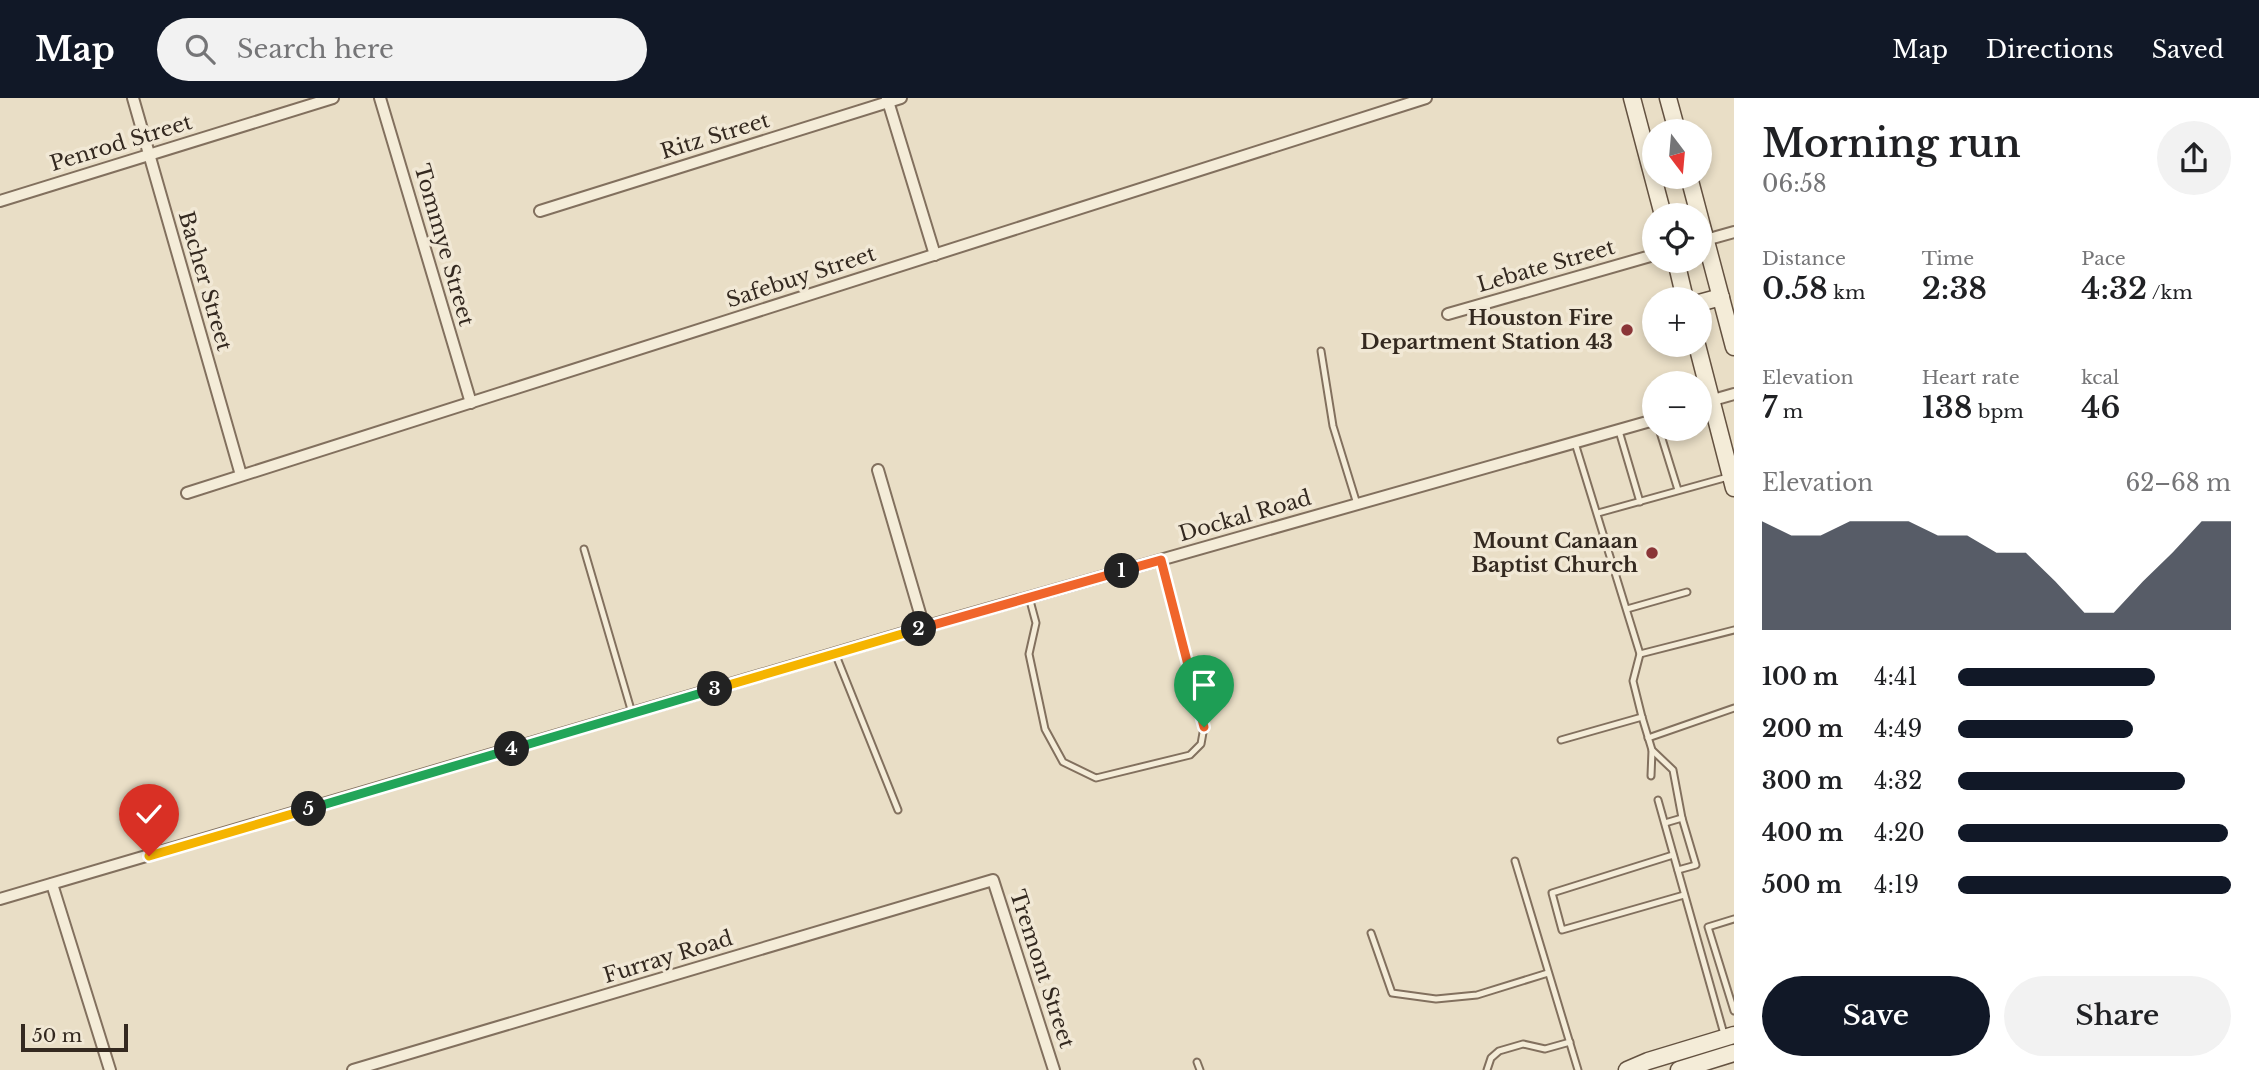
<!DOCTYPE html>
<meta charset="utf-8">
<style>
body{margin:0;font-family:"Libre Baskerville",serif;background:#f2f2f2;color:#202124;height:100vh;display:flex;flex-direction:column;font-size:26px;white-space:nowrap}
*{box-sizing:border-box;margin:0}
p{font-size:23px;color:#757577}
.icon{flex:none;width:38px;height:38px;fill:none;stroke:currentColor;stroke-width:2;stroke-linecap:round;stroke-linejoin:round}
.map{position:relative;flex:1;overflow:hidden}
.panel{display:flex;flex-direction:column;background:#fff;width:525px}
.panel>*{flex:none}
.needle{width:46px;rotate:164deg}
.fabs{position:absolute;left:1642px;top:21px;display:grid;gap:14px}
.fabs a{display:grid;place-items:center;width:70px;height:70px;border-radius:50%;background:#fff;box-shadow:0 4px 10px #0003;font-size:35px}
.scale{position:absolute;left:21px;bottom:18px;width:107px;box-sizing:border-box;padding-left:7px;border:4px solid #342920;border-top:0;font-size:19px;line-height:24px;white-space:nowrap;color:#342920;-webkit-text-stroke:5px #f1e8d5;paint-order:stroke}
.pin{position:absolute;display:grid;place-items:center;width:60px;height:60px;color:#fff;margin:-72px -30px;border-radius:50% 50% 50% 0;rotate:-45deg;box-shadow:0 0 7px #0007}
.pin .icon{rotate:45deg}
.km{position:absolute;width:35px;height:35px;margin:-18px;border-radius:50%;background:#222;color:#fff;font-size:19px;line-height:35px;text-align:center}
.round{display:grid;place-items:center;flex:none;width:74px;height:74px;border-radius:37px;background:#f2f2f2}
.overview{display:flex;align-items:center;justify-content:space-between;height:119px;padding:0 28px}
h1{font-size:38px;font-weight:600;line-height:52px}
.stats{display:grid;grid-template-columns:repeat(3,1fr);gap:10px;height:119px;padding:7px 28px}
.stats div{display:grid;align-content:center}
.stats b{font-size:30px;font-weight:600}
.stats small{font-size:19px;font-weight:400}
.stats p{font-size:19px}
.chart{height:196px;padding:14px 28px}
.chart p{display:flex;justify-content:space-between}
.chart svg{width:100%;height:126px;margin-top:7px;fill:#111827;opacity:.7}
.action{display:flex;gap:14px;margin-top:auto;padding:14px 28px}
.action a{flex:1;height:80px;border-radius:42px;background:#111827;color:#fff;font-size:28px;font-weight:600;line-height:80px;text-align:center}
.action a+a{background:#f2f2f2;color:#202124}
ul{padding:0 28px;list-style:none;font-size:23px}
li{display:grid;grid-template-columns:112px 84px 1fr;align-items:center;height:52px}
li i{height:18px;border-radius:9px;background:#111827}
header{display:flex;align-items:center;gap:42px;box-sizing:border-box;height:98px;padding:0 35px;background:#111827;color:#fff}
header strong{font-size:33px}
nav{display:flex;gap:38px;margin-inline-start:auto;font-size:24px}
.search{width:490px;height:63px;background:#f2f2f2;display:flex;align-items:center;gap:18px;box-sizing:border-box;padding:0 24px;border-radius:38px;color:#757577;font-size:26px}
main{display:flex;flex:1;min-height:0}
.map>svg:first-child{display:block}
.lines{fill:none;stroke-linecap:round;stroke-linejoin:round}
.lane-casing{stroke:#82705e;stroke-width:9}
.street-casing{stroke:#82705e;stroke-width:14}
.secondary-casing{stroke:#645241;stroke-width:19}
.lane{stroke:#f4ecd8;stroke-width:5}
.street{stroke:#f4ecd8;stroke-width:10}
.secondary{stroke:#f4ecd8;stroke-width:16}
.split-1-casing{stroke:#fff;stroke-width:14}
.split-2-casing{stroke:#fff;stroke-width:14}
.split-3-casing{stroke:#fff;stroke-width:14}
.split-4-casing{stroke:#fff;stroke-width:14}
.split-5-casing{stroke:#fff;stroke-width:14}
.split-6-casing{stroke:#fff;stroke-width:14}
.split-1{stroke:#f0652b;stroke-width:9}
.split-2{stroke:#f0652b;stroke-width:9}
.split-3{stroke:#f5b400;stroke-width:9}
.split-4{stroke:#22a559;stroke-width:9}
.split-5{stroke:#22a559;stroke-width:9}
.split-6{stroke:#f5b400;stroke-width:9}
.poi-dot{fill:#8a3537;stroke:#f1e8d5;stroke-width:2.5}
.labels{text-anchor:middle;stroke-width:7;stroke-linejoin:round;paint-order:stroke}
.street-label{font-size:21px;fill:#342920;stroke:#f1e8d5}
.poi-label{font-size:21px;font-weight:bold;fill:#342920;stroke:#f1e8d5;text-anchor:end}
</style>
<header>
<strong>Map</strong>
<div class="search"><svg class="icon" aria-label="search" viewBox="0 0 24 24"><circle cx="10" cy="10" r="6"/><path d="M15 15l6 6"/></svg>Search here</div>
<nav><a>Map</a><a>Directions</a><a>Saved</a></nav>
</header>
<main>
<div class="map">
<svg width="1734" height="972" viewBox="0 0 1734 972">
<rect width="100%" height="100%" fill="#e9dec6"/>
<g class="lines">
<defs>
<g id="lane">
<path d="M1321,253L1333,328L1357,406"/>
<path d="M1659,331L1678,392"/>
<path d="M1619,333L1640,404"/>
<path d="M1575,345L1640,556L1734,532"/>
<path d="M1598,415L1728,379"/>
<path d="M584,451L632,615"/>
<path d="M1029,499L1036,525L1029,556L1045,631L1063,664L1096,680L1190,657L1201,646L1204,629L1161,462"/>
<path d="M1627,511L1687,494"/>
<path d="M835,555L898,712"/>
<path d="M1640,556L1633,583L1642,619L1652,652L1673,672L1682,720L1696,767L1678,772"/>
<path d="M1648,640L1734,610"/>
<path d="M1561,642L1642,619"/>
<path d="M1651,678L1652,652"/>
<path d="M1658,702L1724,936"/>
<path d="M1665,725L1682,720"/>
<path d="M1673,757L1552,795L1562,832L1684,797"/>
<path d="M1515,763L1578,972"/>
<path d="M1734,821L1708,829L1734,913"/>
<path d="M1371,835L1392,895L1436,901L1477,897L1548,875"/>
<path d="M1197,964L1200,972"/>
<path d="M1487,972L1491,960L1499,953L1523,946L1545,951L1570,944"/>
</g>
<g id="street">
<path d="M133,0L241,377"/>
<path d="M380,0L471,305"/>
<path d="M887,0L935,157"/>
<path d="M0,103L333,0"/>
<path d="M540,113L901,0"/>
<path d="M1702,143L1734,134"/>
<path d="M1448,216L1654,157"/>
<path d="M1699,306L1734,296"/>
<path d="M878,372L924,529"/>
<path d="M187,395L1426,0"/>
<path d="M52,786L110,972"/>
<path d="M0,801L924,529L1654,322"/>
<path d="M353,972L993,782L1054,972"/>
</g>
<g id="secondary">
<path d="M1632,0L1663,117"/>
<path d="M1668,0L1677,33"/>
<path d="M1689,79L1734,249"/>
<path d="M1676,163L1685,201"/>
<path d="M1699,205L1721,199"/>
<path d="M1697,247L1734,390"/>
<path d="M1627,972L1648,963L1734,937"/>
<path d="M1679,972L1734,955"/>
</g>
</defs>
<use href="#lane" class="lane-casing"/>
<use href="#street" class="street-casing"/>
<use href="#secondary" class="secondary-casing"/>
<use href="#lane" class="lane"/>
<use href="#street" class="street"/>
<use href="#secondary" class="secondary"/>
</g>
<g class="lines">
<defs>
<path id="split-1" d="M1122,473L1161,462L1204,629"/>
<path id="split-2" d="M919,531L1122,473"/>
<path id="split-3" d="M715,591L919,531"/>
<path id="split-4" d="M512,651L715,591"/>
<path id="split-5" d="M309,711L512,651"/>
<path id="split-6" d="M149,758L309,711"/>
</defs>
<use href="#split-1" class="split-1-casing"/>
<use href="#split-2" class="split-2-casing"/>
<use href="#split-3" class="split-3-casing"/>
<use href="#split-4" class="split-4-casing"/>
<use href="#split-5" class="split-5-casing"/>
<use href="#split-6" class="split-6-casing"/>
<use href="#split-1" class="split-1"/>
<use href="#split-2" class="split-2"/>
<use href="#split-3" class="split-3"/>
<use href="#split-4" class="split-4"/>
<use href="#split-5" class="split-5"/>
<use href="#split-6" class="split-6"/>
</g>
<g class="poi-dot">
<circle cx="1627" cy="232" r="7"/>
<circle cx="1652" cy="455" r="7"/>
</g>
<g class="labels">
<g class="street-label">
<text transform="translate(715 38) rotate(-17)" y="7">Ritz Street</text>
<text transform="translate(121 45) rotate(-17)" y="7">Penrod Street</text>
<text transform="translate(444 147) rotate(74)" y="7">Tommye Street</text>
<text transform="translate(1546 168) rotate(-16)" y="7">Lebate Street</text>
<text transform="translate(801 179) rotate(-18)" y="7">Safebuy Street</text>
<text transform="translate(205 183) rotate(74)" y="7">Bacher Street</text>
<text transform="translate(1245 418) rotate(-16)" y="7">Dockal Road</text>
<text transform="translate(668 859) rotate(-17)" y="7">Furray Road</text>
<text transform="translate(1042 871) rotate(72)" y="7">Tremont Street</text>
</g>
<g class="poi-label">
<text x="1613" y="227">Houston Fire<tspan x="1613" dy="24">Department Station 43</tspan></text>
<text x="1638" y="450">Mount Canaan<tspan x="1638" dy="24">Baptist Church</tspan></text>
</g>
</g>
</svg>
<div class="fabs">
<a><svg class="needle" viewBox="-14 -14 28 28"><path d="M0-13l5 13h-10z" fill="#e53935"/><path d="M0 13l5-13h-10z" fill="#757577"/></svg></a>
<a><svg class="icon" aria-label="locate" viewBox="0 0 24 24"><circle cx="12" cy="12" r="6"/><path d="M12 2v4M12 18v4M2 12h4M18 12h4"/></svg></a>
<a>+</a>
<a>−</a>
</div>
<div class="scale">50 m</div>
<div class="pin" style="left:1204px;top:629px;background:#1e9e55"><svg class="icon" aria-label="arrive" viewBox="0 0 24 24"><path d="M6 21V4h12l-3 4 3 4H6"/></svg></div>
<div class="pin" style="left:149px;top:758px;background:#d93025"><svg class="icon" aria-label="check" viewBox="0 0 24 24"><path d="M5 12l5 5 9-10"/></svg></div>
<b class="km" style="left:1122px;top:473px">1</b>
<b class="km" style="left:919px;top:531px">2</b>
<b class="km" style="left:715px;top:591px">3</b>
<b class="km" style="left:512px;top:651px">4</b>
<b class="km" style="left:309px;top:711px">5</b>
</div>
<section class="panel">
<div class="overview"><div><h1>Morning run</h1><p>06:58</p></div><a class="round"><svg class="icon" aria-label="share" viewBox="0 0 24 24"><path d="M12 15V3M7 8l5-5 5 5M5 13v7h14v-7"/></svg></a></div>
<div class="stats">
<div><p>Distance</p><b>0.58<small> km</small></b></div>
<div><p>Time</p><b>2:38</b></div>
<div><p>Pace</p><b>4:32<small> /km</small></b></div>
</div>
<div class="stats">
<div><p>Elevation</p><b>7<small> m</small></b></div>
<div><p>Heart rate</p><b>138<small> bpm</small></b></div>
<div><p>kcal</p><b>46</b></div>
</div>
<div class="chart"><p><span>Elevation</span>62–68 m</p>
<svg viewBox="0 0 160 44" preserveAspectRatio="none"><path d="M0 44V6L10 11L20 11L30 6L40 6L50 6L60 11L70 11L80 17L90 17L100 27L110 38L120 38L130 27L140 17L150 6L160 6V44z"/></svg>
</div>
<ul>
<li><b>100 m</b>4:41<i style="width:72%"></i></li>
<li><b>200 m</b>4:49<i style="width:64%"></i></li>
<li><b>300 m</b>4:32<i style="width:83%"></i></li>
<li><b>400 m</b>4:20<i style="width:99%"></i></li>
<li><b>500 m</b>4:19<i style="width:100%"></i></li>
</ul>
<div class="action"><a>Save</a><a>Share</a></div>
</section>
</main>
